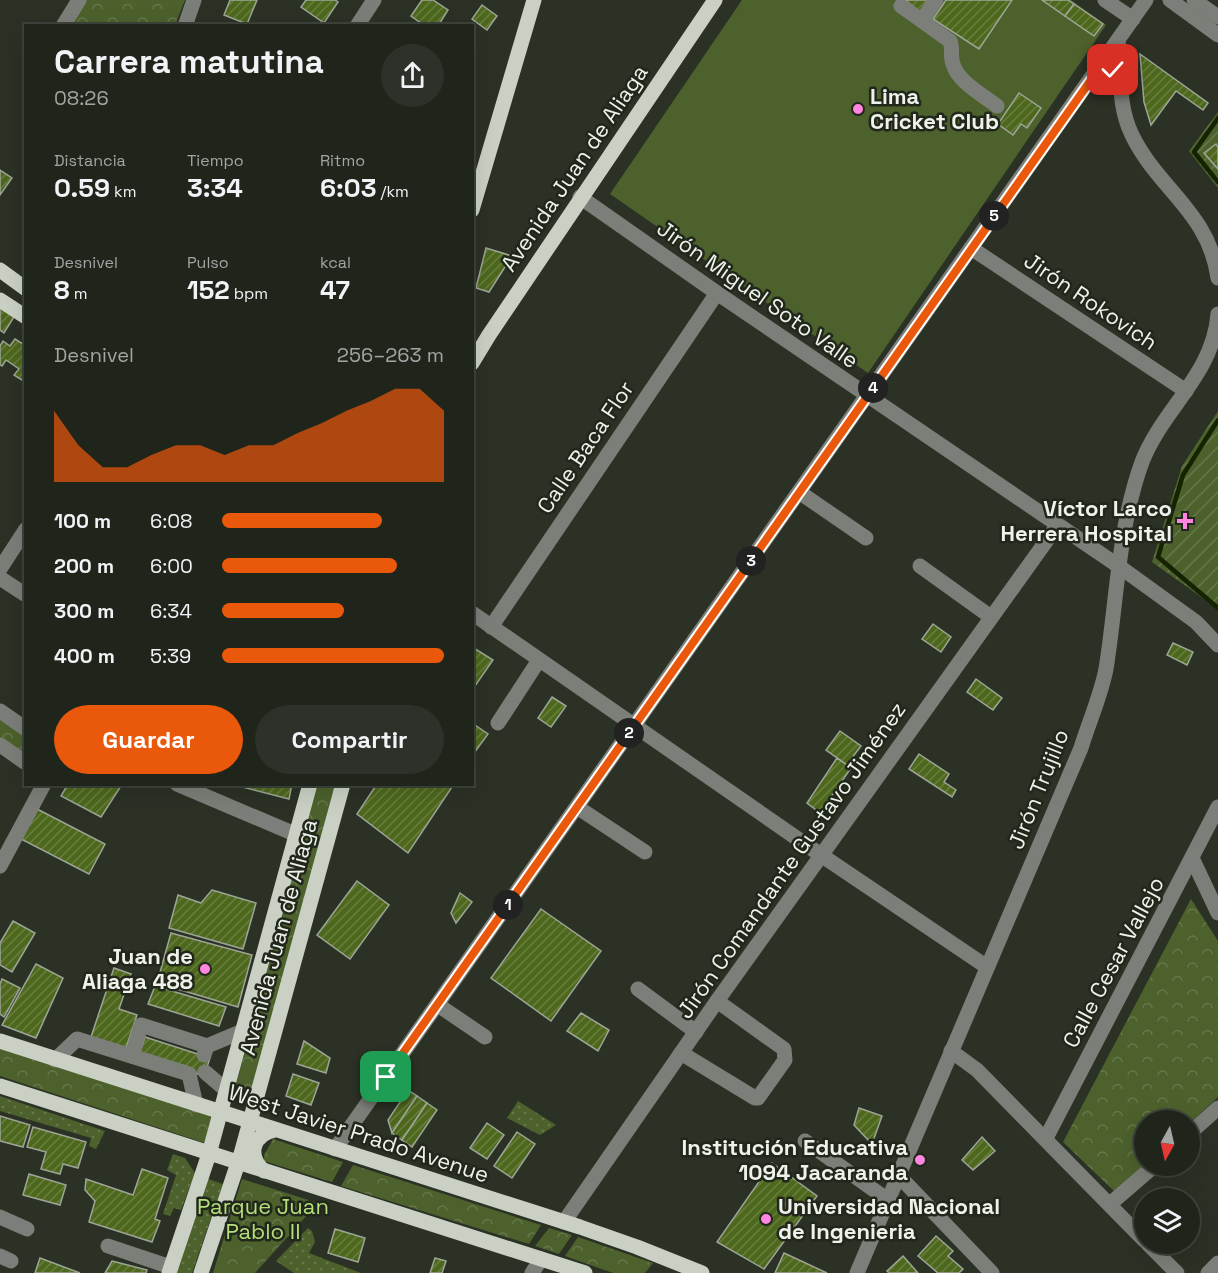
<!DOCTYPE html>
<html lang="es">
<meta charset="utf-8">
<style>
body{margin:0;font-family:"Space Grotesk",sans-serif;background:#2d3129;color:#f1f3f6;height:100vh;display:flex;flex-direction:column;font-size:22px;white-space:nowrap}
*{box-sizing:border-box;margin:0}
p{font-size:20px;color:#a2a5a3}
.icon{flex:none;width:33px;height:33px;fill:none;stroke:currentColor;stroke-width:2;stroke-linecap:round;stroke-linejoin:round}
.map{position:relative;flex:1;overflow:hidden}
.side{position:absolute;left:24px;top:24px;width:450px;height:762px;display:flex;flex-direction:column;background:#20251c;border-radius:0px;box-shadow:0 6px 24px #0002,0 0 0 2px #3d423b}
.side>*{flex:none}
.needle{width:39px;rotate:188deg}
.tools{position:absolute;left:1134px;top:1110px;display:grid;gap:12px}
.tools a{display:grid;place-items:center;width:66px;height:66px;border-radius:50%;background:#20251c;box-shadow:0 6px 24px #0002,0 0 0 2px #3d423b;font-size:30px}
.pin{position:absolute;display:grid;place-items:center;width:51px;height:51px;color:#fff;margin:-26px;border-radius:12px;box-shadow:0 3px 9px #0006}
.km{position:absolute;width:30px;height:30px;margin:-15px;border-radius:50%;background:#222;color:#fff;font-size:16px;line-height:30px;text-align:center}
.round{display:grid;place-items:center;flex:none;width:63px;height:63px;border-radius:32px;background:#2d3129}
.head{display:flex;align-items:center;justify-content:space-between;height:102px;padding:0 30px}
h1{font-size:33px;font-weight:600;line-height:45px}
.figures{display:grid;grid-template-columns:repeat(3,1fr);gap:9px;height:102px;padding:6px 30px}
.figures div{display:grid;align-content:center}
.figures b{font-size:26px;font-weight:600}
.figures small{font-size:16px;font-weight:400}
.figures p{font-size:16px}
.chart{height:168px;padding:12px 30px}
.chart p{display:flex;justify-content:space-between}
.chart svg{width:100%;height:108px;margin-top:6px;fill:#ea580c;opacity:.7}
.button{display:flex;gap:12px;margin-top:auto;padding:12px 30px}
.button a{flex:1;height:69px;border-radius:36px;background:#ea580c;color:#fff;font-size:24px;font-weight:600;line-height:69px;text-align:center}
.button a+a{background:#2d3129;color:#f1f3f6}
ul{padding:0 30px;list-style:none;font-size:20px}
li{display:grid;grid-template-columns:96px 72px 1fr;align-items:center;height:45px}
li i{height:15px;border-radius:8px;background:#ea580c}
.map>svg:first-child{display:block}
.grass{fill:url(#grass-dots)}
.forest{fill:url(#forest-crowns)}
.garden{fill:url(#garden-furrows)}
.pitch{fill:#4c612c}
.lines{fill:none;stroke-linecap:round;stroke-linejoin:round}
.stream{stroke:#152300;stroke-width:4.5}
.building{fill:url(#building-hatch);stroke:#9ea597;stroke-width:1.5}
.minor{stroke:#7c7f79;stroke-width:15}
.major{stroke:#cad1c4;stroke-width:15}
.route-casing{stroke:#fff;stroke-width:12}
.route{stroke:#ea580c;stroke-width:8}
.poi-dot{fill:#fe85e0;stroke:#21271b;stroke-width:2}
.labels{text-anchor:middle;stroke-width:5;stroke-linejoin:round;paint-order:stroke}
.poi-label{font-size:22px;font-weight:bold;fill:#eef2ea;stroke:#21271b;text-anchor:end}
.street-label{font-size:22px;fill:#eef2ea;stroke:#21271b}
.park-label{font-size:22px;fill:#b4de79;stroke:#21271b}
</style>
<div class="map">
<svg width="1218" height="1273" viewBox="0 0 1218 1273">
<defs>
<pattern id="grass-dots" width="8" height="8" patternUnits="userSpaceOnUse" patternTransform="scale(1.5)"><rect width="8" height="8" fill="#4c612c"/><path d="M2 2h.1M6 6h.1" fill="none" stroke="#66784b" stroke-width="1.8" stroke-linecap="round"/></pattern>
<pattern id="forest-crowns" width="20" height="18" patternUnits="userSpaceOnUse" patternTransform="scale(1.5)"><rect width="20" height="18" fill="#4c612c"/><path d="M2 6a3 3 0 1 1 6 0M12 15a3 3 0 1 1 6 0" fill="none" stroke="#66784b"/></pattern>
<pattern id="garden-furrows" width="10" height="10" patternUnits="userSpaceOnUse" patternTransform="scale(1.5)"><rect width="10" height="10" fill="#4c612c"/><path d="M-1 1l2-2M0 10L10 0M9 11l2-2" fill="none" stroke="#66784b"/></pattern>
<pattern id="building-hatch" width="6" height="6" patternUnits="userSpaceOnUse" patternTransform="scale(1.5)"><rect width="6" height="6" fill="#4d681d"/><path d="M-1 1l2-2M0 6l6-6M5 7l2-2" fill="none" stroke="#677e3e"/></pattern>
</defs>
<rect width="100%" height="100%" fill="#2b3125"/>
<g class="grass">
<path d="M0,1096L105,1131L96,1149L89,1146L91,1138L0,1111Z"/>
<path d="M518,1101L556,1125L540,1135L507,1118Z"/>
<path d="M173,1154L185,1158L195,1173L181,1210L174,1208L170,1216L163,1214L176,1175L167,1170Z"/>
<path d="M208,1179L223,1184L192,1273H176Z"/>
<path d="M308,1228L312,1231L315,1242L309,1253L361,1273H294L276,1261Z"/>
</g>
<g class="forest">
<path d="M85,0H185L175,25L70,26Z"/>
<path d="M0,711L25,729V763L0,745Z"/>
<path d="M314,785H339L250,1097L234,1093Z"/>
<path d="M1191,899L1218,941V1097L1190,1123V1120H1144V1165L1115,1192L1063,1142Z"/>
<path d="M0,1041L220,1113L211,1145L0,1076Z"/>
<path d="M273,1139L343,1162L332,1182L264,1161V1155Z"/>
<path d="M353,1165L541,1225L529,1244L341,1186Z"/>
<path d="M242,1179L318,1203L255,1273H213Z"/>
<path d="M549,1228L572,1235L559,1254L535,1246Z"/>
<path d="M578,1237L653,1263L645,1273H613L565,1256Z"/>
</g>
<g class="garden">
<path d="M1218,112V188L1189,151Z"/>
<path d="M1218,411V609L1152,562L1182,466Z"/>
</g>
<path class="pitch" d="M742,0H1071L1106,25L868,373L610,194Z"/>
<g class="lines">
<g class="stream">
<path d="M1218,118L1194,152L1218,182"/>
<path d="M1218,420L1183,475L1158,557L1218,608"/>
</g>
</g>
<g class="building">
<path d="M230,0H257L247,24L224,15Z"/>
<path d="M306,0H335L338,2L324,23L301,7Z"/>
<path d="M422,0H433L448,10L438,26H425L411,16Z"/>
<path d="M905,0H934L924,15Z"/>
<path d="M946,0H1012L979,49L933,19Z"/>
<path d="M1042,0H1068L1074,4L1065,16Z"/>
<path d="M1074,4L1103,24L1094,36L1065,16Z"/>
<path d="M482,5L497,16L487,30L472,19Z"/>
<path d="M1140,54L1208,103L1203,110L1176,91L1151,125L1144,102Z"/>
<path d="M1019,93L1041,108L1027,128L1021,124L1013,135L998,124Z"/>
<path d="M1216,144L1218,147V169L1204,153Z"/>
<path d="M0,170L12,178L0,195Z"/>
<path d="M486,248L512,256L489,292L476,288Z"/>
<path d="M0,301L17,312L4,333L0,330Z"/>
<path d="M15,339L26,346L25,382L14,375L19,369L6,360L2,366L0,365V346L3,341L10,346Z"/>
<path d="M933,624L951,637L941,652L922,639Z"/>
<path d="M1173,643L1193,652L1187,665L1167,655Z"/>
<path d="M472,647L493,660L475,686L472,684Z"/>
<path d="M976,679L1002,698L993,710L967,692Z"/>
<path d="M552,697L566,706L551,727L538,718Z"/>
<path d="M472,723L488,734L472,756Z"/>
<path d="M840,731L861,746L851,759L859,764L854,770L826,750Z"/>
<path d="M919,754L949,774L944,782L956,790L952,797L909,769Z"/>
<path d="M837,758L851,768L820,813L807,803Z"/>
<path d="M68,784H118L121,786L101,817L61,796Z"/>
<path d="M231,784H292L289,799Z"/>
<path d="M377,784H454L408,853L357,814Z"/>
<path d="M37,809L105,844L89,874L21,839Z"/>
<path d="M357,881L389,905L350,959L317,935Z"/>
<path d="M212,890L256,903L243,949L169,928L178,895L201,903Z"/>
<path d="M460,893L472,902L456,923L451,913Z"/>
<path d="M541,909L601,951L551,1021L491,978Z"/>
<path d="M13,921L35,933L12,972L0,965V943Z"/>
<path d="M171,933L252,955L238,1007L157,983Z"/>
<path d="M36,964L63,978L36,1038L2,1025Z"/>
<path d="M114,968L131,974L119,1009L137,1015L126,1048L91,1037Z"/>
<path d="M2,979L20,988L4,1017L0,1014V984Z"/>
<path d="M155,986L226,1007L219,1026L148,1004Z"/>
<path d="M581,1013L609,1030L598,1051L567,1031Z"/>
<path d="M145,1037L210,1058L204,1076L139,1055Z"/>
<path d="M304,1041L330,1058L326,1073L297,1064Z"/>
<path d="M293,1074L319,1083L311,1105L286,1096Z"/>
<path d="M408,1090L417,1096L392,1133L388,1120Z"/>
<path d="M417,1096L427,1103L402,1140L392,1133Z"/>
<path d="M427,1103L437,1110L412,1147L402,1140Z"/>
<path d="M859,1108L882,1116L872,1144L854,1125Z"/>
<path d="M0,1116L30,1125L23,1147L0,1141Z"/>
<path d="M487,1123L504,1135L487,1159L470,1148Z"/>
<path d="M33,1127L86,1142L78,1168L63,1164L60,1174L41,1169L46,1152L27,1147Z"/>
<path d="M517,1132L535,1144L512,1178L494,1166Z"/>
<path d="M982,1137L995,1151L973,1170L962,1160Z"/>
<path d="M772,1163L817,1196L764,1269L717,1242Z"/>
<path d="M142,1169L168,1178L155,1219L160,1221L152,1242L89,1222L95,1201L85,1190L86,1179L133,1195Z"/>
<path d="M29,1174L66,1185L60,1205L23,1195Z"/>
<path d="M335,1229L365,1238L358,1262L328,1253Z"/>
<path d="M936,1236L953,1251L948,1256L963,1269L959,1273H938L918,1256Z"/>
<path d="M784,1253L827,1273H775Z"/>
<path d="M903,1256L918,1273H889L887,1271Z"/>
<path d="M40,1258L80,1273H35Z"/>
<path d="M435,1258L446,1261L442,1273H430Z"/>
<path d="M112,1261L147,1270L146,1273H105Z"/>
</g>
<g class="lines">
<g class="minor">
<path d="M1105,0L1133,19"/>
<path d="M1170,0L1218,35"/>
<path d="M1194,0L1218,17"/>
<path d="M901,6L950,41C953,48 950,56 953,64C958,82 983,95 997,106"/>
<path d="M922,20L936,0"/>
<path d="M63,26L79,0"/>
<path d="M185,26L194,0"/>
<path d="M357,26L374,0"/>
<path d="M1118,41C1122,74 1117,104 1132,135C1158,189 1209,212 1218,278"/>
<path d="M580,197L717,293L1120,567L1196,622L1218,645"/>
<path d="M971,248L1186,391"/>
<path d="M799,492L866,538"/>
<path d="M920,566L991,617"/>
<path d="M0,569L26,529"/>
<path d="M0,578L26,595"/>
<path d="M472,613L821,855L987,967"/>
<path d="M491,627L717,293"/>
<path d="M0,711L26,729"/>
<path d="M498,723L539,660"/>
<path d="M0,745L26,763"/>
<path d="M177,784L297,835"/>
<path d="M577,807L645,852"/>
<path d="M1192,858L1218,913"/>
<path d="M0,866L44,784"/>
<path d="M638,989L696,1032"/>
<path d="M438,1005L485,1037"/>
<path d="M951,1051L977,1070L1144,1240"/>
<path d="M681,1053L755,1098H758L785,1060L784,1049L717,1001"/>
<path d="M204,1055L207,1046L243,1031"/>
<path d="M132,1056L141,1025L207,1046"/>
<path d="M55,1060L77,1039L189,1074L196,1105"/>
<path d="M205,1072L226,1090"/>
<path d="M1190,1133L1218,1108"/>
<path d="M1046,1138L1218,807"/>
<path d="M805,1141L888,1200"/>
<path d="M335,1149L1146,0"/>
<path d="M898,1175L992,1273"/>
<path d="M1110,1204L1154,1166"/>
<path d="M0,1217L27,1229"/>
<path d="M564,1222L717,1001L1057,526"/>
<path d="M1148,1244L1177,1273"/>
<path d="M108,1246L171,1267"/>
<path d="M0,1256L11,1261"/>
<path d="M532,1273L541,1259"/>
<path d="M857,1273L1081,748C1089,722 1101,695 1106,669C1117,601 1118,528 1142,462C1163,408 1213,375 1218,314"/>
<path d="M1208,1273L1218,1263"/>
</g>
<g class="major">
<path d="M472,210L534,0"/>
<path d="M0,270L26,289"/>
<path d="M0,300L26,317"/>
<path d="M472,363L489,335L715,0"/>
<path d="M0,1041L580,1227L637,1247L702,1273"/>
<path d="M0,1086L585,1273"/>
<path d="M264,1171C247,1156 252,1135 275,1130"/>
<path d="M169,1273L209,1154L310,784"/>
<path d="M201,1273L241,1154L343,784"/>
</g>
</g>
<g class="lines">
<defs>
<path id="route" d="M386,1077L1098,70L1107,68L1113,70"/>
</defs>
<use href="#route" class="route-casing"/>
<use href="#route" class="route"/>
</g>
<g class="poi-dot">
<circle cx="858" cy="109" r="6"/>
<path d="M1182 512h6v6h6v6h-6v6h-6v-6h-6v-6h6z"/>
<circle cx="205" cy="969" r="6"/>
<circle cx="920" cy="1160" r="6"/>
<circle cx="766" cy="1219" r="6"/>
</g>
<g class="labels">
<g class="poi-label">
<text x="870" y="104" text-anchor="start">Lima<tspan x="870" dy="25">Cricket Club</tspan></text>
<text x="1172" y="516">Víctor Larco<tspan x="1172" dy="25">Herrera Hospital</tspan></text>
<text x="193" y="964">Juan de<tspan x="193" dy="25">Aliaga 488</tspan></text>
<text x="908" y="1155">Institución Educativa<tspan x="908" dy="25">1094 Jacaranda</tspan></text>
<text x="778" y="1214" text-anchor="start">Universidad Nacional<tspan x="778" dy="25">de Ingenieria</tspan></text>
</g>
<g class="street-label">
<text transform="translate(574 168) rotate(-56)" y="8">Avenida Juan de Aliaga</text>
<text transform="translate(758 294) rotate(35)" y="8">Jirón Miguel Soto Valle</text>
<text transform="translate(1091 301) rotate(34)" y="8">Jirón Rokovich</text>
<text transform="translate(585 447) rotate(-56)" y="8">Calle Baca Flor</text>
<text transform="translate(1038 789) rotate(-68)" y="8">Jirón Trujillo</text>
<text transform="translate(791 860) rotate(-55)" y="8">Jirón Comandante Gustavo Jiménez</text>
<text transform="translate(278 937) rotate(-75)" y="8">Avenida Juan de Aliaga</text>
<text transform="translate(1113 962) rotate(-62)" y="8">Calle Cesar Vallejo</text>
<text transform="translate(359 1133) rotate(18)" y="8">West Javier Prado Avenue</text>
</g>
<g class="park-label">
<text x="263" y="1214">Parque Juan<tspan x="263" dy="25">Pablo II</tspan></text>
</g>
</g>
</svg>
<div class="tools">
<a><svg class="needle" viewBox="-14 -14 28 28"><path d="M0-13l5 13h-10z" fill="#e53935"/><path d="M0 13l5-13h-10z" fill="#a2a5a3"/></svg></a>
<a><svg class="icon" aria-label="layers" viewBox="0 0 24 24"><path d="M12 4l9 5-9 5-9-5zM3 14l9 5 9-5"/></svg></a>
</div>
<div class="pin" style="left:386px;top:1077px;background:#1e9e55"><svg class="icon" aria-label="arrive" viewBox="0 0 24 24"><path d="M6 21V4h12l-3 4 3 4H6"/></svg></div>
<div class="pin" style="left:1113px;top:70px;background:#d93025"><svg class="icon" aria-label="check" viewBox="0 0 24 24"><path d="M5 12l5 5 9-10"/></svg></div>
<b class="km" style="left:508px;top:905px">1</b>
<b class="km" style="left:629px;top:733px">2</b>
<b class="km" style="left:751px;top:561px">3</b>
<b class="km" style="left:873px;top:388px">4</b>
<b class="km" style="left:994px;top:216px">5</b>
<section class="side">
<div class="head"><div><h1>Carrera matutina</h1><p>08:26</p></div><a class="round"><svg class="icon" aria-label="share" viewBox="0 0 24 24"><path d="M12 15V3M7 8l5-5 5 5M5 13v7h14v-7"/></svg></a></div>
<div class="figures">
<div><p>Distancia</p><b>0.59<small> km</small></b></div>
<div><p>Tiempo</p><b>3:34</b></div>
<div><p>Ritmo</p><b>6:03<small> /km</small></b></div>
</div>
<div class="figures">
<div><p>Desnivel</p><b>8<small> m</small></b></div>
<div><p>Pulso</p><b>152<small> bpm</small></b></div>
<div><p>kcal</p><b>47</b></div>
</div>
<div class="chart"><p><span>Desnivel</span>256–263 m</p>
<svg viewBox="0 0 160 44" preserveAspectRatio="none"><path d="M0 44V15L10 29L20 38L30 38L40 33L50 29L60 29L70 33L80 29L90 29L100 24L110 20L120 15L130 11L140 6L150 6L160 15V44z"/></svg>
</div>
<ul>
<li><b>100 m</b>6:08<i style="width:72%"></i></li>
<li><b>200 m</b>6:00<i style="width:79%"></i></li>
<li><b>300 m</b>6:34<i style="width:55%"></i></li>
<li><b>400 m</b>5:39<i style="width:100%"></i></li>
</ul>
<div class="button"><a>Guardar</a><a>Compartir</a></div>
</section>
</div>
